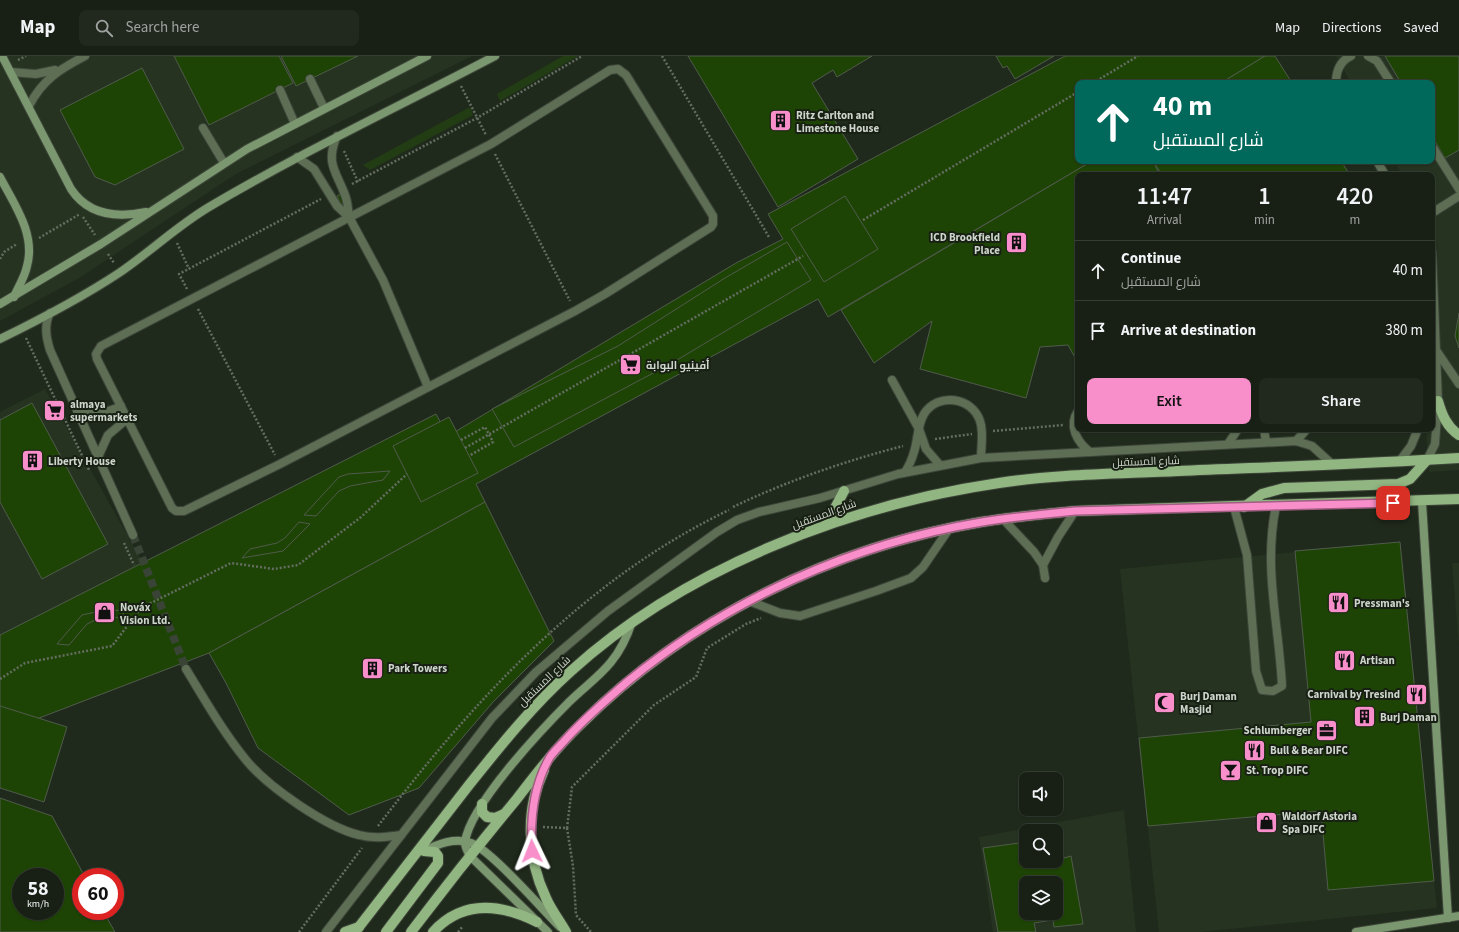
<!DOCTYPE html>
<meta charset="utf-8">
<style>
body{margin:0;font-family:"Source Sans 3",Cairo,sans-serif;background:#21281e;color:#f1f3f6;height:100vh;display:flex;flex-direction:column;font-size:15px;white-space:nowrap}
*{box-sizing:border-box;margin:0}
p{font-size:13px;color:#9fa3a0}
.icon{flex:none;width:22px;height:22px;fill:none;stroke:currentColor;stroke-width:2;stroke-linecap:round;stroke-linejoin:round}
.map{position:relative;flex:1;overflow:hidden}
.details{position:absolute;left:1075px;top:116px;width:360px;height:260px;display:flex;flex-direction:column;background:#182015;border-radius:8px;box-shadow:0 1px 3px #0004,0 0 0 1px #363e34}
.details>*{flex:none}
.hud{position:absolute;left:1075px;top:24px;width:360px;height:84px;border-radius:8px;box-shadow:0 1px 3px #0004,0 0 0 1px #363e34;background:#00695c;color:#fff;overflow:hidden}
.buttons{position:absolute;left:1019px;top:716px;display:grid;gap:8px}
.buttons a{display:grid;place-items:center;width:44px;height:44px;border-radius:8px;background:#182015;box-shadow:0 1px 3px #0004,0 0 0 1px #363e34;font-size:20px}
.speed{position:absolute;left:12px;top:812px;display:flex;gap:8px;font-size:20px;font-weight:700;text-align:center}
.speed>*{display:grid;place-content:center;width:52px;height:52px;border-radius:50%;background:#182015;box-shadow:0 1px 3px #0004,0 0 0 1px #363e34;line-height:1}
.speed small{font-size:10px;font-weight:400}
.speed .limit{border:6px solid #d22;background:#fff;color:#111}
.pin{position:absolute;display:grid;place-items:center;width:34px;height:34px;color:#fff;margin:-17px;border-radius:8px;box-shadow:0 2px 6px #0006}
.me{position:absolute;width:44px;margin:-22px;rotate:358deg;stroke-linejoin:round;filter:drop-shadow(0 0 3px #0008)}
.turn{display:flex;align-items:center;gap:14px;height:84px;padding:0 12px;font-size:18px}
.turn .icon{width:52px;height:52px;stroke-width:2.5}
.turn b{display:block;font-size:28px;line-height:34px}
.eta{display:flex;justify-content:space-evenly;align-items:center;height:68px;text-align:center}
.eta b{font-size:24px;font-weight:600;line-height:28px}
.cta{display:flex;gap:8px;margin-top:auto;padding:8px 12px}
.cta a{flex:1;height:46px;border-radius:8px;background:#f98fca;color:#111;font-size:16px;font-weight:600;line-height:46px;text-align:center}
.cta a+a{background:#21281e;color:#f1f3f6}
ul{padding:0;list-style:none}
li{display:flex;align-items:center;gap:12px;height:60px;padding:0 12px;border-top:1px solid #363e34}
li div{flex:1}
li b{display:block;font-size:15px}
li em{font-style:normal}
header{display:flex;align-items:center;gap:24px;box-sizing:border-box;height:56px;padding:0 20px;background:#182015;border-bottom:1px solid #363e34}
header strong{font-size:19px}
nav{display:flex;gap:22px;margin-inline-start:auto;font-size:14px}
.search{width:280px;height:36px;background:#21281e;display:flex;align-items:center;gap:10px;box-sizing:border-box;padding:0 14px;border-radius:8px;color:#9fa3a0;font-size:15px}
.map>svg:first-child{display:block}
.built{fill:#253320;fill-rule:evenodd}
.green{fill:#223d14}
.building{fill:#1e4405;stroke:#505b4c;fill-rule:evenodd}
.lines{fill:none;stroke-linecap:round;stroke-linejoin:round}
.street-tunnel{stroke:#3a4436;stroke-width:8;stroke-dasharray:8 4;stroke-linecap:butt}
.lane-casing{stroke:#3c4538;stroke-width:10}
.street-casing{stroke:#3c4538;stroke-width:10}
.secondary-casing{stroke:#3c4538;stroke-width:10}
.primary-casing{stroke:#3c4538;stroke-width:12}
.path{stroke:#646d61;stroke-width:2.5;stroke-dasharray:2 2;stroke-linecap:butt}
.lane{stroke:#5d6e55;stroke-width:8}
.street{stroke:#5d6e55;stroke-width:8}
.secondary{stroke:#7b976f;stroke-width:8}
.primary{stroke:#92b682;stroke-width:10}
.route-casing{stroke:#a25d83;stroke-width:10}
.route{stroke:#f98fca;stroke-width:7}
.labels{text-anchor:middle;stroke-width:4;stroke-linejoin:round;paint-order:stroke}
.poi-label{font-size:11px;font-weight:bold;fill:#ced5cc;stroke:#172013;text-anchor:start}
.street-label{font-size:11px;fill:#ced5cc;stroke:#172013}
</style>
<header>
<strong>Map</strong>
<div class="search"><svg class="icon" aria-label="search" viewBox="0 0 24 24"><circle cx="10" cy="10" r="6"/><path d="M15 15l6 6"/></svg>Search here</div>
<nav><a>Map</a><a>Directions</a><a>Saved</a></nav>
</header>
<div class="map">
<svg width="1459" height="876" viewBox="0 0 1459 876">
<rect width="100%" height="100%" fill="#202a1c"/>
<g class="built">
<path d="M0,0H472L236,118L79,222L0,265Z"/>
<path d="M1336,0H1459V414L1429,416L1426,373H1432V119H1402L1395,105H1432V27H1351Z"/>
<path d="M45,333L148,516L0,596V356Z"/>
<path d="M1400,486L1437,852L1200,876H1159L1120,513Z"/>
<path d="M1452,507H1459V589Z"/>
<path d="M1124,754L1136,876H993L979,781ZM1026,775H1056V805H1026ZM1026,827H1056V857H1026Z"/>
</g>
<g class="green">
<path d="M563,0H578L500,45L497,38Z"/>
<path d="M470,51L473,59L370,114L363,109Z"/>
</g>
<g class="building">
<path d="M174,0H279L293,27L209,69Z"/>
<path d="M281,0H358L296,30Z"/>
<path d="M688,0H872L837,21L833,14L812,27L858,103L778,151Z"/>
<path d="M996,0H1054L1015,23L1007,10L1003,12Z"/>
<path d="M1065,0H1265L1221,27H1078V105H1092L828,261L818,243L476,428L485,446L209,597L0,677V579L436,358L448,380L736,207L783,183L768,158Z"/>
<path d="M1265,0H1275L1292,27H1221Z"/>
<path d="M1385,0H1459V94L1445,102L1432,80V27H1401Z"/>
<path d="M142,12L184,93L115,129L95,121L60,54Z"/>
<path d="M1092,105H1153L1160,119H1078V307L1068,289L1040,291L1026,342L920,313L932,265L874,307L841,254Z"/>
<path d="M1153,105H1341L1350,119H1162Z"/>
<path d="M341,138L346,145L341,148L337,140Z"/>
<path d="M845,140L878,193L824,226L791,173Z"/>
<path d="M787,186L811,224L672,307L514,391L492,353L618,290L725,222Z"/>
<path d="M1459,257V292L1455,280Z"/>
<path d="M32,347L108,488L42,523L0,446V364Z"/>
<path d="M449,361L478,417L421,446L393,390Z"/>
<path d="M390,415L383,424L350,430L339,435L316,460L304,459L339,421L348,418Z"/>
<path d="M485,446L554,585L494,645L419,732L349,759L258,692L226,627L209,597Z"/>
<path d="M299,466L310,468L283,495L242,502L250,493L277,487L285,482Z"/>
<path d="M1400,486L1434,825L1328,834L1321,755L1148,770L1139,682L1311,666L1295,495Z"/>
<path d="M126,554L121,561L95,564L87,568L69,589L57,588L82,559L100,555Z"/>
<path d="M0,650L67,671L44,746L0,732Z"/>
<path d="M0,742L52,760L85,821H81V855H103L115,876H0ZM21,821H55V855H21Z"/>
<path d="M1060,781L1064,802L1071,800L1083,868L1054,871L1053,864L1034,867L1036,876H998L983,792L1026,786V805H1056V782ZM1026,827H1056V857H1026Z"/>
</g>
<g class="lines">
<path class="street-tunnel" d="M133,479L186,613"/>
<defs>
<g id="lane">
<path d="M1368,0L1377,5L1391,27"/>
<path d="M618,13L626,19L713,160V168L711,171L605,238L575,255L280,408L184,455H176L172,452L97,303L96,298L101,290L491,88L610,14Z"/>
<path d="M11,16L36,18L55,14"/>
<path d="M310,23L324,52"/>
<path d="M1336,27C1336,15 1340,5 1351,0"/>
<path d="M280,34L295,68"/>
<path d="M29,50C42,24 60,13 85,0"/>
<path d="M203,72L224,107"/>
<path d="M337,80C325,107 336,115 345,139C348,146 348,154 349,161"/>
<path d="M1432,90L1459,133"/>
<path d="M297,101L314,113L337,150L349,161L383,224L428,331"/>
<path d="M1377,105L1385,119"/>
<path d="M1432,157L1459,140"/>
<path d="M1436,294L1459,328"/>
<path d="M892,324L919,373L926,393L939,408"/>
<path d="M77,353C92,359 106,358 121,350"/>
<path d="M1078,355C1068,370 1077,386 1090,396"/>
<path d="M1264,373L1266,386"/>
<path d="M1296,385L1307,373"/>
<path d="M1228,388L1238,373"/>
<path d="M98,401L108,379L127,363"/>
<path d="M1427,404L1435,388L1438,345L1432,196"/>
<path d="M1399,406L1411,390L1418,373"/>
<path d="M905,416C909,410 912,403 914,396C918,384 917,370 924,358C938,336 972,341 980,365C984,376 981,390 981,402"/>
<path d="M1234,451L1247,499L1256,615L1262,634L1273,635L1282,630C1279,568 1263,512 1276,450"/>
<path d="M1003,463L1034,496L1043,509L1045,522"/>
<path d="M1043,509L1058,481L1075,455"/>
<path d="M749,545L780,557L800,560L876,535L911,522L923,511L949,473"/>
</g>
<g id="street">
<path d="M50,257C44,269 46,281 50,294L133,479"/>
<path d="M186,613C205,644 223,676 246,704C268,731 326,771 359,779C373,783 387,781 401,779"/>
<path d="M326,876L492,662L536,616L608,555L717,476L737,464L759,456L820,442L898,418L981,402L1296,385L1312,390L1333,409"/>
</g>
<g id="secondary">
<path d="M2,0L71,133C88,159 117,162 146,156"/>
<path d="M0,121C14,148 36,178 27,210C25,221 18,231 14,241"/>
<path d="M0,248L101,188L247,93L427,0"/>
<path d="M0,283C41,263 81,242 119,217C150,196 177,170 209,151C302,96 400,50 495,0"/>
<path d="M1422,446L1448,862"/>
<path d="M424,795C438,788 455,781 471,787C491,794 542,853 560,871"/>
<path d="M548,876L470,800C467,795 465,791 465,786C470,749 542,673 569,646C583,632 599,621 611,606C621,594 627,581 632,566"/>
<path d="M1356,876L1459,860"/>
</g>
<g id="primary">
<path d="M1438,345C1442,359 1447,371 1459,379"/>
<path d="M1244,451L1262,438L1284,432L1398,428L1410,423L1427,404"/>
<path d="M826,469L844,435"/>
<path d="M544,714C525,754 527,802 546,842C551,854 560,865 566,876"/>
<path d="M482,748V756L487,761L495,762L504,758"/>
<path d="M345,876L359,871"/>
<path d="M355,876C393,827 431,778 469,729C501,689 533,649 571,615C684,512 849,449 999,427C1058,418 1118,418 1178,415C1271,411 1365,408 1459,402"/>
<path d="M386,876L438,807V800L435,796L424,795"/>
<path d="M411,876C445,831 480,787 516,744C536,718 556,692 580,669C687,562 833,491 981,466C1012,461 1044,458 1075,455L1459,443"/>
<path d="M433,876C463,843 501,848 537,866"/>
</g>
</defs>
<use href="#lane" class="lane-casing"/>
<use href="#street" class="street-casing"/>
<use href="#secondary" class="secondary-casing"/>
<use href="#primary" class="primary-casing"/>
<g class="path">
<path d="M662,0L769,181"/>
<path d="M18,4L26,0"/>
<path d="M1093,27L1138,0"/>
<path d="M461,30L486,79"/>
<path d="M344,95L358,126"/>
<path d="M495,98L570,245"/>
<path d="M352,128L477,62L582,0"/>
<path d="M83,161L95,179"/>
<path d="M863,164L1078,36"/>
<path d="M39,182L80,158"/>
<path d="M177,187L189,213"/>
<path d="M108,198L114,207"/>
<path d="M0,203L4,196L17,188"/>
<path d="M187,233L179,218L321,143"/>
<path d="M198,253L275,399"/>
<path d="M26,282L89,414"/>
<path d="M993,375L1064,369"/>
<path d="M935,383L972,378"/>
<path d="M461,384L485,371L493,386L469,400"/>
<path d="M465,392L803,200"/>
<path d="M733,451C787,425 845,405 903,390"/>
<path d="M124,487L134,509"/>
<path d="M0,623L25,607L112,590L141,552L231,507L274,513L298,509L361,461L407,418"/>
<path d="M378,770C474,644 583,524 729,454"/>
<path d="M543,771L567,772L572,731L654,649L696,621L707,592L746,568L761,562"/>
<path d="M567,772L573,810L576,859L591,876"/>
<path d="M299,876L362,792"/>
<path d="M458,876L463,870"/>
</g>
<use href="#lane" class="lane"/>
<use href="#street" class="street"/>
<use href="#secondary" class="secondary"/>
<use href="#primary" class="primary"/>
</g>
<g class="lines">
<defs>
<path id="route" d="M532,795C530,763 533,730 550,701C554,695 561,689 566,683C585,662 606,644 627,626C727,544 854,487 982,466C1013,461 1044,458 1075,455L1393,447"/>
</defs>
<use href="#route" class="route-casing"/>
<use href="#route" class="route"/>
</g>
<defs>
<symbol id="building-square" viewBox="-11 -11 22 22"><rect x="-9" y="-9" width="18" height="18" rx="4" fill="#f98fca" stroke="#172013"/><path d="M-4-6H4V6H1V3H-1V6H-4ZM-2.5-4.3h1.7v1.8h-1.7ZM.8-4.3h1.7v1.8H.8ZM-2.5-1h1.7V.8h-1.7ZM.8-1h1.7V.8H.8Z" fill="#111"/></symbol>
<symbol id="supermarket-square" viewBox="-11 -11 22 22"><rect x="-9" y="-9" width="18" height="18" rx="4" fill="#f98fca" stroke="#172013"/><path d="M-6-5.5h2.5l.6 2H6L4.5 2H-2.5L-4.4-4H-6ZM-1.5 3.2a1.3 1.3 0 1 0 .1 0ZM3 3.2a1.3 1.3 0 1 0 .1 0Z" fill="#111"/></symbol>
<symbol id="restaurant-square" viewBox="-11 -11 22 22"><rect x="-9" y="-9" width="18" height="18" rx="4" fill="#f98fca" stroke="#172013"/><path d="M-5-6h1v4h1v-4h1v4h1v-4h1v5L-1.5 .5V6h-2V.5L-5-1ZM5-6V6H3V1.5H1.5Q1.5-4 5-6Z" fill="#111"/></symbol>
<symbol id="shop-square" viewBox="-11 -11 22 22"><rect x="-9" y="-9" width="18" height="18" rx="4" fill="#f98fca" stroke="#172013"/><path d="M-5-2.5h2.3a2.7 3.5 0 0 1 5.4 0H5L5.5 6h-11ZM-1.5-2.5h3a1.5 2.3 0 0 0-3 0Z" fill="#111"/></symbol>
<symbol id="mosque-square" viewBox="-11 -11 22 22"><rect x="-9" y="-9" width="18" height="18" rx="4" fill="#f98fca" stroke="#172013"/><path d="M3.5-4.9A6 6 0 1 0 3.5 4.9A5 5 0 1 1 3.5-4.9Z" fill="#111"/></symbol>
<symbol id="office-square" viewBox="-11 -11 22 22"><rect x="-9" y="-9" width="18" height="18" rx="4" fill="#f98fca" stroke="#172013"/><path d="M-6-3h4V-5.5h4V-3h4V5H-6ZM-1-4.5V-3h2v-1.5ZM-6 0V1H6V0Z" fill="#111"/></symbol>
<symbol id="bar-square" viewBox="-11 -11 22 22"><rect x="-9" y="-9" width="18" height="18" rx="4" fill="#f98fca" stroke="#172013"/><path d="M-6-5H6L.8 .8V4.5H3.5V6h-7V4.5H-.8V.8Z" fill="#111"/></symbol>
</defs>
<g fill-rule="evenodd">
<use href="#building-square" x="768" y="52" width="25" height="25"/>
<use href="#building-square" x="1004" y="174" width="25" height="25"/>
<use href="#supermarket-square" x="618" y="296" width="25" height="25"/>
<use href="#supermarket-square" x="42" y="342" width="25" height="25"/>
<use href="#building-square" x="20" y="392" width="25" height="25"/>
<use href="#restaurant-square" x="1326" y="534" width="25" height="25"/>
<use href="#shop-square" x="92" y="544" width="25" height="25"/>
<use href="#restaurant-square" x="1332" y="592" width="25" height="25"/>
<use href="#building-square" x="360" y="600" width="25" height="25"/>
<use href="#restaurant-square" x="1404" y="626" width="25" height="25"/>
<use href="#mosque-square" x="1152" y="634" width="25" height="25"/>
<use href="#building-square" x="1352" y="648" width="25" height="25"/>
<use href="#office-square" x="1314" y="662" width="25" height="25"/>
<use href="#restaurant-square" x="1242" y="682" width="25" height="25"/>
<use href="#bar-square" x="1218" y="702" width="25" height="25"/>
<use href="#shop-square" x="1254" y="754" width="25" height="25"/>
</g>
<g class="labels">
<g class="poi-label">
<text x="796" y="63">Ritz Carlton and<tspan x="796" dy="13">Limestone House</tspan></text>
<text x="1000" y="185" text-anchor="end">ICD Brookfield<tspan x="1000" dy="13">Place</tspan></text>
<text x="646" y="313">أفينيو البوابة</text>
<text x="70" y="352">almaya<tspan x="70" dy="13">supermarkets</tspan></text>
<text x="48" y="409">Liberty House</text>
<text x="1354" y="551">Pressman's</text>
<text x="120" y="555">Nováx<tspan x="120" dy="13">Vision Ltd.</tspan></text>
<text x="1360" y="608">Artisan</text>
<text x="388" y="616">Park Towers</text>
<text x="1400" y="642" text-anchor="end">Carnival by Tresind</text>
<text x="1180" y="644">Burj Daman<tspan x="1180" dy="13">Masjid</tspan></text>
<text x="1380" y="665">Burj Daman</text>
<text x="1312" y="678" text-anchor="end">Schlumberger</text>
<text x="1270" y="698">Bull &amp; Bear DIFC</text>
<text x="1246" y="718">St. Trop DIFC</text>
<text x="1282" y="764">Waldorf Astoria<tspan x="1282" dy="13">Spa DIFC</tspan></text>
</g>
<g class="street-label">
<text transform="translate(1146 405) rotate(-2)" y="4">شارع المستقبل</text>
<text transform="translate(824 458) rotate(-20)" y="4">شارع المستقبل</text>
<text transform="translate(544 625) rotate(-44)" y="4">شارع المستقبل</text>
</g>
</g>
</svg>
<div class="buttons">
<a><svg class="icon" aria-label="sound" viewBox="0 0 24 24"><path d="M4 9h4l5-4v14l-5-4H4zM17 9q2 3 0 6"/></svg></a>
<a><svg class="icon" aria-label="search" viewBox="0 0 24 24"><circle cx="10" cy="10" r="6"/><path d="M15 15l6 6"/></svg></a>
<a><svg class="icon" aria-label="layers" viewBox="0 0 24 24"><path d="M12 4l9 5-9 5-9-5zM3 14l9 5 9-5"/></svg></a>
</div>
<div class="speed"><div>58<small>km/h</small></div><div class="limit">60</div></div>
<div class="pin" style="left:1393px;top:447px;background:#d93025"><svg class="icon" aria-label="arrive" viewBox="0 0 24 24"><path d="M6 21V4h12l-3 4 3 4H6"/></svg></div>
<svg class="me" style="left:532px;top:795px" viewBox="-20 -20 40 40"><path d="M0-17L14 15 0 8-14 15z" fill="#f98fca" stroke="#fff" stroke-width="4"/></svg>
<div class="hud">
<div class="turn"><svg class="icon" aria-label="ahead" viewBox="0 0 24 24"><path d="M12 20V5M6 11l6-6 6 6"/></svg><div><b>40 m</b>شارع المستقبل</div></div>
</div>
<section class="details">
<div class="eta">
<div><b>11:47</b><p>Arrival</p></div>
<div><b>1</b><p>min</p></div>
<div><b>420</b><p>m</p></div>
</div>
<ul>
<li><svg class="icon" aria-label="ahead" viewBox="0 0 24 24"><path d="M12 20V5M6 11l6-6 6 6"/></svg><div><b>Continue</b><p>شارع المستقبل</p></div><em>40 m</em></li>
<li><svg class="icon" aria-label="arrive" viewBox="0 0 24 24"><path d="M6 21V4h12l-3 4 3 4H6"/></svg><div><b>Arrive at destination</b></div><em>380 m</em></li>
</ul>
<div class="cta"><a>Exit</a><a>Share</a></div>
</section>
</div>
